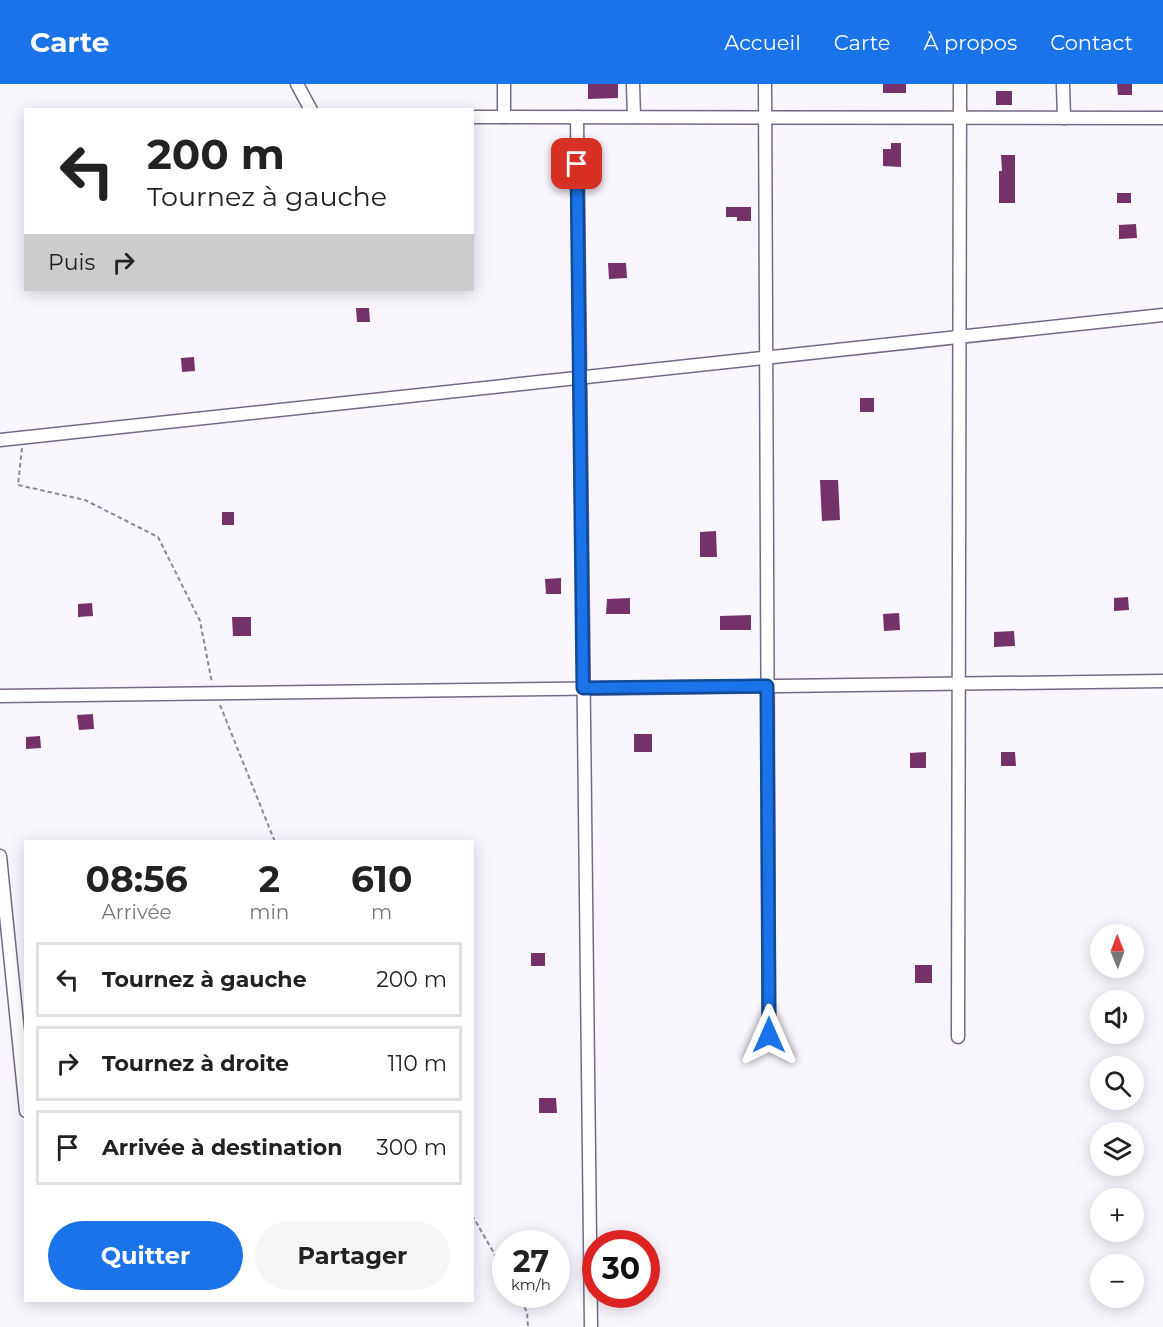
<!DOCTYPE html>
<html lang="fr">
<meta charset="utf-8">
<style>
body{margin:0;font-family:Montserrat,sans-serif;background:#f6f6f6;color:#222;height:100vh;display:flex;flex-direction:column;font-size:22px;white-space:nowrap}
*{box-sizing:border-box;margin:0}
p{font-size:20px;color:#767676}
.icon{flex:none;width:33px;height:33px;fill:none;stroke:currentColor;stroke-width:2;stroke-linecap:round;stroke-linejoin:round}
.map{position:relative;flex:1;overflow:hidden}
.drawer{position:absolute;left:24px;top:756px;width:450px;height:462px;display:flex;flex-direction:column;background:#fff;border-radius:0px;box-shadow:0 3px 15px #0003}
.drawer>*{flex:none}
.banner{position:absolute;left:24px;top:24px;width:450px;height:183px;border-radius:0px;box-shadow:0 3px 15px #0003;background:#fff;color:#222;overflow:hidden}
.needle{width:39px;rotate:359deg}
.tools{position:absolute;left:1090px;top:840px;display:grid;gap:12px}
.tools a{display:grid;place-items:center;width:54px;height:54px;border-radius:50%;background:#fff;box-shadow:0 3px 15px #0003;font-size:30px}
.speed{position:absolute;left:492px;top:1146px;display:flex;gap:12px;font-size:30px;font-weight:700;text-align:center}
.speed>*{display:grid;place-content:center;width:78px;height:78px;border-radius:50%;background:#fff;box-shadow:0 3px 15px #0003;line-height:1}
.speed small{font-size:15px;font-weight:400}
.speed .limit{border:9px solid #d22;background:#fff;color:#111}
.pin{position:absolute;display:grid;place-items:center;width:51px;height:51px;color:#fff;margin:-26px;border-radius:12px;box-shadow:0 3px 9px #0006}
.me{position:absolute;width:66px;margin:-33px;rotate:0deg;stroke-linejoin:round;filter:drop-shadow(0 0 4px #0008)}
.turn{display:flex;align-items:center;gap:21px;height:126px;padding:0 24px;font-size:27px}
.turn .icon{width:78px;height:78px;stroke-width:2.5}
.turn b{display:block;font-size:42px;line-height:51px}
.then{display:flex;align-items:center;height:57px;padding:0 24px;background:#0003;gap:12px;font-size:22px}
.eta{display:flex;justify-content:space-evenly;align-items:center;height:102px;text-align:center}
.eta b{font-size:36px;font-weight:700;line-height:42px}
.primary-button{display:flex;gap:12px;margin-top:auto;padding:12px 24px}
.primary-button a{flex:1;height:69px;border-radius:36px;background:#1a73e8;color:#fff;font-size:24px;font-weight:700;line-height:69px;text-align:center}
.primary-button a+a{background:#f6f6f6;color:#222}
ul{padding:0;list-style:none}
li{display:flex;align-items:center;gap:18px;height:75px;margin:0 12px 9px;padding:0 12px;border:3px solid #e0e0e0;border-radius:0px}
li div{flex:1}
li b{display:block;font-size:22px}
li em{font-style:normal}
header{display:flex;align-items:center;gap:36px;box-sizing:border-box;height:84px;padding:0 30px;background:#1a73e8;color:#fff}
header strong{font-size:28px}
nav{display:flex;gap:33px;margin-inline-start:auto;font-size:21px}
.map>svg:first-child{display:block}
.building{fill:#75316a}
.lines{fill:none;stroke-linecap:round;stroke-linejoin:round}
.street-casing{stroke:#766987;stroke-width:15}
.path{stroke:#8d8993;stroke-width:2;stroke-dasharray:4.5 3;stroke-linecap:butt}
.street{stroke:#fff;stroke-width:12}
.route-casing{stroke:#114b97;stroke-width:15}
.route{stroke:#1a73e8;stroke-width:10}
</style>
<header>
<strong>Carte</strong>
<nav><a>Accueil</a><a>Carte</a><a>À propos</a><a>Contact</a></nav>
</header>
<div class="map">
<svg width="1163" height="1243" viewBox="0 0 1163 1243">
<rect width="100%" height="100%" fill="#f9f6fd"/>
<g class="building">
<path d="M588,0H618V14L588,15Z"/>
<rect x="883" y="0" width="23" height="9"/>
<path d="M1117,0H1132V11H1118Z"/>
<rect x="996" y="7" width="16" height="14"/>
<path d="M891,59H901V83L883,82V65H891Z"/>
<path d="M565,68L566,88L551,89V69Z"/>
<path d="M1001,71H1015V119H999V87H1002Z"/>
<rect x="1117" y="109" width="14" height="10"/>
<path d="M726,123H751V137H737V133H726Z"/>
<path d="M1136,140L1137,154L1119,155V141Z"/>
<path d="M608,179H626L627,194L609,195Z"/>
<path d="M356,224H369L370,238H357Z"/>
<path d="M194,273L195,287L182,288L181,274Z"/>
<rect x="860" y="314" width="14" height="14"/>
<path d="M820,396H838L840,436L822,437Z"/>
<rect x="222" y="428" width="12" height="13"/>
<path d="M716,447L717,473H700V448Z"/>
<path d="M561,494V510H546L545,495Z"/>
<path d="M1128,513L1129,526L1114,527V514Z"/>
<path d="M630,514V530H606L607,515Z"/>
<path d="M92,519L93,532L78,533V520Z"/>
<path d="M899,529L900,546L884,547L883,530Z"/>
<path d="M751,531V546H720V532Z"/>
<path d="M232,533H251V552H233Z"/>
<path d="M1014,547L1015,562L994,563V548Z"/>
<path d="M93,630L94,645L79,646L77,631Z"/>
<rect x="634" y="650" width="18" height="18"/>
<path d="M40,652L41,664L26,665V653Z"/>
<path d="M926,668V684H910V669Z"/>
<path d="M1001,668H1015L1016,682H1001Z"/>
<rect x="531" y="869" width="14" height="13"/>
<rect x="915" y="881" width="17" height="18"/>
<path d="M539,1014H556L557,1029H539Z"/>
</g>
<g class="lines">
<defs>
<g id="street">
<path d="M297,0L311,26"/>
<path d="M504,0V33"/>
<path d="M633,0L634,33"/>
<path d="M765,0L769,951"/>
<path d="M1063,0L1064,34"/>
<path d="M472,33L1163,34"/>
<path d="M577,33L591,1243"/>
<path d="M0,356L1163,231"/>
<path d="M0,612L1163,597"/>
<path d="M0,772L26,1027"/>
<path d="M958,953L960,0"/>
</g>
</defs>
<use href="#street" class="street-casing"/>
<g class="path">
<path d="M22,364L18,401L85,416L158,453L200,537L212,599"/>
<path d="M220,621L275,758"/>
<path d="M472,1131L506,1190"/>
<path d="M517,1210L527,1228L528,1243"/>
</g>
<use href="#street" class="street"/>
</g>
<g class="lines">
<defs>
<path id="route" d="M577,80L583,604L767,602L769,951"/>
</defs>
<use href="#route" class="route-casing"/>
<use href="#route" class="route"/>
</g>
</svg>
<div class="tools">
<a><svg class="needle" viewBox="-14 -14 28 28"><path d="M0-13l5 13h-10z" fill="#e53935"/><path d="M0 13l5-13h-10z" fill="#767676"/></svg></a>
<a><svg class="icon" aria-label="sound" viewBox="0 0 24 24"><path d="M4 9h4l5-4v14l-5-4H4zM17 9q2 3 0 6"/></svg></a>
<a><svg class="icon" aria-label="search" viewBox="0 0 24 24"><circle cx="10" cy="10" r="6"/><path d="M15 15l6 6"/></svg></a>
<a><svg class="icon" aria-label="layers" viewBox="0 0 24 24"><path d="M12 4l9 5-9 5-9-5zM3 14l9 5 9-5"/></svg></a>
<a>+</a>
<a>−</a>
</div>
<div class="speed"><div>27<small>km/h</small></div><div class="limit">30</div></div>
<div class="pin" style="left:577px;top:80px;background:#d93025"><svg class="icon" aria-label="arrive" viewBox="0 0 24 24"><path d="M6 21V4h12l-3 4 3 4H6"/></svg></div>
<svg class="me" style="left:769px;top:951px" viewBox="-20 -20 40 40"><path d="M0-17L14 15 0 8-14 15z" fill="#1a73e8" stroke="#fff" stroke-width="4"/></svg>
<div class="banner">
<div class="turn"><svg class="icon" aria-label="left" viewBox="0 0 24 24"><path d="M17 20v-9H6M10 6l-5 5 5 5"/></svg><div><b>200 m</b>Tournez à gauche</div></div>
<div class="then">Puis<svg class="icon" aria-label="right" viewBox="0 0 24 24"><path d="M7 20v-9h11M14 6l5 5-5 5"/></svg></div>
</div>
<section class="drawer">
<div class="eta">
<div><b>08:56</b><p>Arrivée</p></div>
<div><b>2</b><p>min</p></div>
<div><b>610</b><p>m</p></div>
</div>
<ul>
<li><svg class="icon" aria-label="left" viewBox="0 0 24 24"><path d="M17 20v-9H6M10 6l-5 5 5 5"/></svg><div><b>Tournez à gauche</b></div><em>200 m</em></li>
<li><svg class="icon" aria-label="right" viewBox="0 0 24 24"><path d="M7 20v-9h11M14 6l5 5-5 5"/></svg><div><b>Tournez à droite</b></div><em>110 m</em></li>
<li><svg class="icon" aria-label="arrive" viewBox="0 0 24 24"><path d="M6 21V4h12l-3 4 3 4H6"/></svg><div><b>Arrivée à destination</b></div><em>300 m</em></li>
</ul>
<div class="primary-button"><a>Quitter</a><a>Partager</a></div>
</section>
</div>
